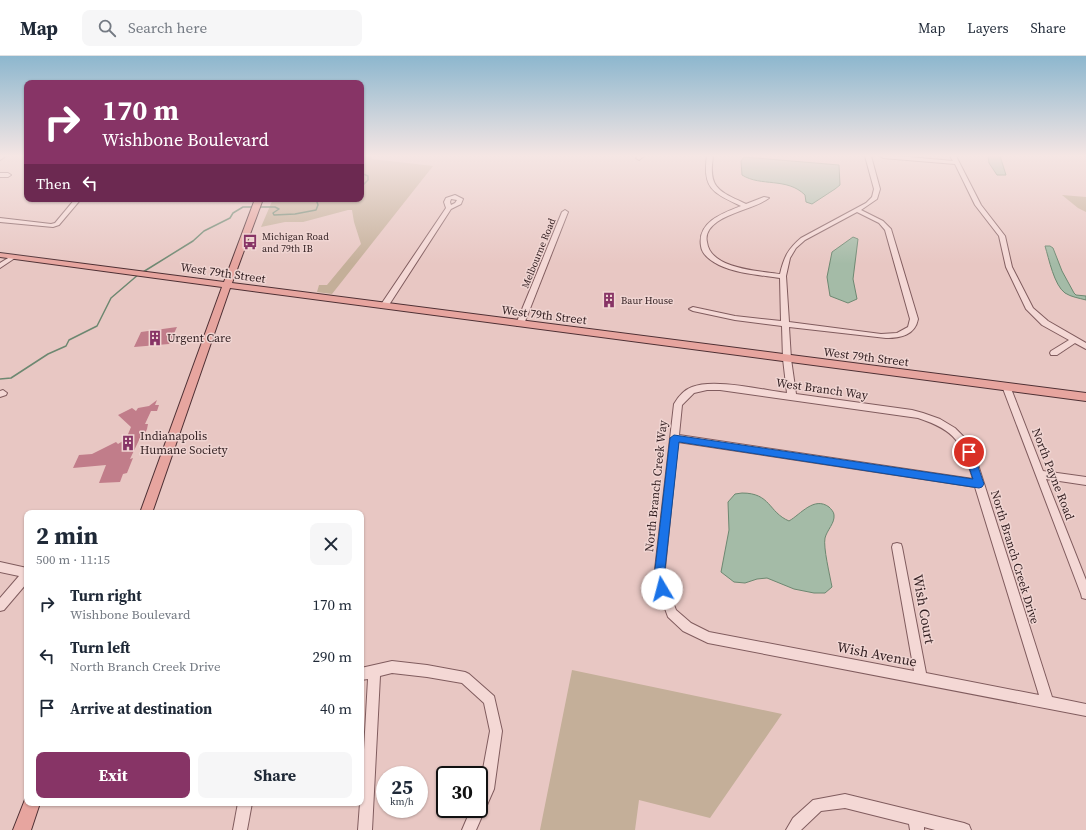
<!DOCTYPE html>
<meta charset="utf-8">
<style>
body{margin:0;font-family:"Source Serif 4",serif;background:#f6f6f7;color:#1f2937;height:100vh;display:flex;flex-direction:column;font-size:15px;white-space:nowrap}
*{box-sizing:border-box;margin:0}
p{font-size:13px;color:#747a83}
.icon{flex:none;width:22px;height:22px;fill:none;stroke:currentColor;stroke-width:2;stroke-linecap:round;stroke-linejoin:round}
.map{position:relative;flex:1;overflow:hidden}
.details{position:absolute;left:24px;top:454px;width:340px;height:296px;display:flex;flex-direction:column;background:#fff;border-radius:8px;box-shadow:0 1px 3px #0004}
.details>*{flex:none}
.top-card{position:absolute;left:24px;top:24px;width:340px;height:122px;border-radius:8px;box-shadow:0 1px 3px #0004;background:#873466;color:#fff;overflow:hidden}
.speed{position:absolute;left:376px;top:710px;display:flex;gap:8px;font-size:20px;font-weight:700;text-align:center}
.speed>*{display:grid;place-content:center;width:52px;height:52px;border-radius:50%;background:#fff;box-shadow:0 1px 3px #0004;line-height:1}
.speed small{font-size:10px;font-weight:400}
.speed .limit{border:2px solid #111;border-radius:6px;background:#fff;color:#111}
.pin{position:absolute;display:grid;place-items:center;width:34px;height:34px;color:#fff;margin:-17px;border:2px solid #fff;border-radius:50%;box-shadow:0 1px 4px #0007}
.me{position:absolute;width:44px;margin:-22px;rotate:352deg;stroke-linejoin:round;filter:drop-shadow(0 0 3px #0008)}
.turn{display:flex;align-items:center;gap:14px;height:84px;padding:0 12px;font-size:18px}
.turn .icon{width:52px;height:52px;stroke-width:2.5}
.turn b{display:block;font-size:28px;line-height:34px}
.then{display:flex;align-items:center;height:38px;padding:0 12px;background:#0003;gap:8px;font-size:15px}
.round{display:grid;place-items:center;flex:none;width:42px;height:42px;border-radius:8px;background:#f6f6f7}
.headline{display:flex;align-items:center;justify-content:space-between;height:68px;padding:0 12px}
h1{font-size:24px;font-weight:700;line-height:30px}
.cta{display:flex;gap:8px;margin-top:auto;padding:8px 12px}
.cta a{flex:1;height:46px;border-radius:8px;background:#873466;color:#fff;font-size:16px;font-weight:700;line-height:46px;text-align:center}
.cta a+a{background:#f6f6f7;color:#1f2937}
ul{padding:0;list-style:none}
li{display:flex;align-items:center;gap:12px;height:52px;padding:0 12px}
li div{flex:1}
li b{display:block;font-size:15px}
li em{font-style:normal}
header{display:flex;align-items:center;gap:24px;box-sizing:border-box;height:56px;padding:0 20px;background:#fff;border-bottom:1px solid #e0e1e3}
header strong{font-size:19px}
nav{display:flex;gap:22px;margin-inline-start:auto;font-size:14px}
.search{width:280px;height:36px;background:#f6f6f7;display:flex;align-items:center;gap:10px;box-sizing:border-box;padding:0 14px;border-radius:8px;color:#747a83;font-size:15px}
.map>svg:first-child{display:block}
.green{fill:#c4af99}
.water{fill:#a4bba7;stroke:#6d8871}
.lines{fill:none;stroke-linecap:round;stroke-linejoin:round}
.stream{stroke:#6d8871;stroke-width:1.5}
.building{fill:#c17d8a}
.minor-casing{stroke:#805c5e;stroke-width:2}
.major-casing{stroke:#4e3034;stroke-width:2}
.minor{fill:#f4d8d5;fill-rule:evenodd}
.major{fill:#e7a59f;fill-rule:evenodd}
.route{fill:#1a73e8;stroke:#114b97}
.labels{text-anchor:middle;stroke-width:3;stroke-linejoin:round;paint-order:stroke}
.far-poi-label{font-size:10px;fill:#311e20;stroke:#f0d5d2;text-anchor:start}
.far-street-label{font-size:10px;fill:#311e20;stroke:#f0d5d2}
.street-label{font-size:12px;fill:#311e20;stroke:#f0d5d2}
.poi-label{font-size:12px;fill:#311e20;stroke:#f0d5d2;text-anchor:start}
.near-street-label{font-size:14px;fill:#311e20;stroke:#f0d5d2}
</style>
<header>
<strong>Map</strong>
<div class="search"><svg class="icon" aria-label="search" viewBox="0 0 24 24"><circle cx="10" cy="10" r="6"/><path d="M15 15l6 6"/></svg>Search here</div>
<nav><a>Map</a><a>Layers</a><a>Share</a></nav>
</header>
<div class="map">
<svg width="1086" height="774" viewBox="0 0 1086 774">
<rect width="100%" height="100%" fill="#e8c7c3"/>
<g class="green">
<path d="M361,100H372V103L433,110L332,238L317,236L319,229H327L361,188L354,166L352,154H348L303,166H285L261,171L273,143H361Z"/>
<path d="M1062,139L1086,141V156L1078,152Z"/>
<path d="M572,614L782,658L710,762L639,744L635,774H540Z"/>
</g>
<g class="water">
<path d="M988,100H1000L1006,119H997L989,107Z"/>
<path d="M744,101L839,109L840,129L835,133L812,148L806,146L805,139C787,121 761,131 742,119L741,105Z"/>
<path d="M853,181L858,183L853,223L857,243L848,247L830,240L827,221L832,196Z"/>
<path d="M1045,190H1050L1053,192L1062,215L1074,237L1076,239L1086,240V244C1079,242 1071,241 1065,237C1054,229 1049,203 1045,190Z"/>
<path d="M742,437C771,437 768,456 789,465C801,458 814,440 829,451C831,453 834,456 834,459C835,467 827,474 825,482C823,491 830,520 832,531L825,537H814L794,533L767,522L757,523L745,527L734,526L721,516L729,474L728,446L735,438Z"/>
</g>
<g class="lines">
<g class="stream">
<path d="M361,117L368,120V124L361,131"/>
<path d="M258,151H275L279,153L273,157L274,159L295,158L316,154L318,149L316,143"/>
<path d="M143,216L193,185L204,175L230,162L233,157L243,151H254"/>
<path d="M0,323L11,322L48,298L66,290L69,284L97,270L111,242L139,218"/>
</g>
</g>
<g class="building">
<path d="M177,271L169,288L134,291L141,276Z"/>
<path d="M157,344L155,349H159L157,355H151L145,368H148L147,373L142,384H139L130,403L133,402L127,417L123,418L120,426L99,427L106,409L73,412L79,399L92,398L116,386L118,388L126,383L131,371L118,359L132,352L136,355L138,352L149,350Z"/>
</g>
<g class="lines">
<defs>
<g id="minor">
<path d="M0,100H6L0,104Z"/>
<path d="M638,100H644L639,104L636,102Z"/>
<path d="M707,100H713C708,133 719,135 746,148L764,141L769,142C756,152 733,155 717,166C710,171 705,178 707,186C710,213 759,215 780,218C784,201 788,193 801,182L866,147L872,141L874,133L865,100H871L880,133L877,143L861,154L883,165L891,173L918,263C915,279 901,282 886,282L789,271L791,303L796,338L912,354L923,357L940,363L955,372L968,385L974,396L1052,641L1086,648V660L708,587L683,575L668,561L654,522L674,348C678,341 684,334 692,331C714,322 762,334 787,337L783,303L782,270L735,264L693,255L689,253L693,251L735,260L781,265L780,222C760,219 738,218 719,209C711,205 702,199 701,190C697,166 723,157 741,150C714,137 702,133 707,100ZM857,156L879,167L885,174L910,263L908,271L897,277L881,278L789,266L786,220L790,202L796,192L805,184ZM707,334H720L918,362C957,375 961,386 973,423L679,379L682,349L694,337ZM678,386L975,431L1039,639L926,617L902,491L901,488L897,487L893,488L892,491L914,615L709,576L691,567L676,554L664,522Z"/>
<path d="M880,100H898L953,105L950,100H956L981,149L1005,180L1012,211L1033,252L1048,265L1086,287V293L1075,287L1057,299H1051L1050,297L1051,295L1069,284L1042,269L1026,253L1006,211L999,180L975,149L955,108L883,102Z"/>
<path d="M0,117H8L11,119L8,121H0Z"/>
<path d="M455,139L463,143L461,148L451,153L387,252H381L380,250L446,152L444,146L446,142ZM451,143L457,144L455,147L451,149L450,146Z"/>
<path d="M75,143H81L59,169L53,171L0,166V162L51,168L55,167Z"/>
<path d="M565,154L568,156L524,268L520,270H517L516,268L562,156Z"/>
<path d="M13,199L16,201L15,202L0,212V207Z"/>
<path d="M1006,327L1010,330L1043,415L1086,421V429L1046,423L1086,524V543L1082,542L1081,538L1002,330Z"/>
<path d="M3,334L7,337L6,339L0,341V335Z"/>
<path d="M0,506L27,512V527L4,554L0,555V542L19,520L0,516Z"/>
<path d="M392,605L427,609L465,616L469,618L494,640L502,675L494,733L476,774H462L471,753H479V735L490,675L484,647L462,627L427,621L392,617L380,620L372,774H358L360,747H361L368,623L361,624V612Z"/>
<path d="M845,738L964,767L969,769L971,774H935L924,771V774H910L909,768L845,752L821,755L801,774H786L793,762L813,744Z"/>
<path d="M238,747H252L247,774H233Z"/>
</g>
<g id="major">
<path d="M255,143H263L232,227L1086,337V345L230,232L152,457H140L222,231L0,201V197L224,226Z"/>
<path d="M26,741L27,747H40L31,774H13Z"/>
</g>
</defs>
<use href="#minor" class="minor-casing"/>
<use href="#major" class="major-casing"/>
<use href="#minor" class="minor"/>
<use href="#major" class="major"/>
</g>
<linearGradient id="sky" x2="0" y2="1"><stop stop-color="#8db7ce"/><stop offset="0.48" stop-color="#f5e6e4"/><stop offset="1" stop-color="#f5e6e4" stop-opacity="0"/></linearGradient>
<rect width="1086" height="208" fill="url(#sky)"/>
<path class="route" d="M674,379L973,423L964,396L969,392L973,396L984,428L982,431L979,432L679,386L664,522L668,533L666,536L662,538L659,536L654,522L670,382Z"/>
<defs>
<symbol id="bus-bare" viewBox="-9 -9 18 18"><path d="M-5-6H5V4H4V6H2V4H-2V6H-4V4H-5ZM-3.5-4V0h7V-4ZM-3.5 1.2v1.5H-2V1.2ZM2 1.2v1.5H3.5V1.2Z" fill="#873466" stroke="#f0d5d2" stroke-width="2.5" paint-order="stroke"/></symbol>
<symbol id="building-bare" viewBox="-9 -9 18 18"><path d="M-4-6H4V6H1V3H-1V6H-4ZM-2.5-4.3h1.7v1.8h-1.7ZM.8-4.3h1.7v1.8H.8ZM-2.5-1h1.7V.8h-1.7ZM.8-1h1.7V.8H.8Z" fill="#873466" stroke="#f0d5d2" stroke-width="2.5" paint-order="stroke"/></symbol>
</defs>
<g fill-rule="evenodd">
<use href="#bus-bare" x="239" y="175" width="22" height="22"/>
<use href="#building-bare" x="598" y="233" width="22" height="22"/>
<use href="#building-bare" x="144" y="271" width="22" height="22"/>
<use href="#building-bare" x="117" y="376" width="22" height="22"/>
</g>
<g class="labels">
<g class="far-poi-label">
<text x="262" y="184">Michigan Road<tspan x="262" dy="12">and 79th IB</tspan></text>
<text x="621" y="248">Baur House</text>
</g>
<g class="far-street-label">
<text transform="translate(538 197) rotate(-68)" y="4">Melbourne Road</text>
</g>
<g class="street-label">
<text transform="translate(223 217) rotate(8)" y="4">West 79th Street</text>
<text transform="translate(544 259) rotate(7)" y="4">West 79th Street</text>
<text transform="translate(866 301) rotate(7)" y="4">West 79th Street</text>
<text transform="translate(822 333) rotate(8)" y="4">West Branch Way</text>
<text transform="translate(1053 418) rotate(69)" y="4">North Payne Road</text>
<text transform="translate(656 430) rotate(-84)" y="4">North Branch Creek Way</text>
<text transform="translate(1015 501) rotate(73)" y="4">North Branch Creek Drive</text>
</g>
<g class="poi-label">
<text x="167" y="286">Urgent Care</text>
<text x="140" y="384">Indianapolis<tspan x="140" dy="14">Humane Society</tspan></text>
</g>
<g class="near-street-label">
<text transform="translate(924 553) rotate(80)" y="5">Wish Court</text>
<text transform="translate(877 598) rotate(11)" y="5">Wish Avenue</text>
</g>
</g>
</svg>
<div class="speed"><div>25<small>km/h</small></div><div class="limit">30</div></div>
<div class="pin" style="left:969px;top:396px;background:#d93025"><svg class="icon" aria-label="arrive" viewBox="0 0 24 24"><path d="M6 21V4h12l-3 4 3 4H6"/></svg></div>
<svg class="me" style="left:662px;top:533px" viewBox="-20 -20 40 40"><circle r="19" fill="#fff"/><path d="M0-13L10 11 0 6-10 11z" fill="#1a73e8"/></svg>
<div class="top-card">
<div class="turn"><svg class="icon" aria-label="right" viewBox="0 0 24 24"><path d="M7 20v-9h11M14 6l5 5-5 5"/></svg><div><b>170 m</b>Wishbone Boulevard</div></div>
<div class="then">Then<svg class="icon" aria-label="left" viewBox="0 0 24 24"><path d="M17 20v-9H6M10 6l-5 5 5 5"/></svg></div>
</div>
<section class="details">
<div class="headline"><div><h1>2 min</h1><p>500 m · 11:15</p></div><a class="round"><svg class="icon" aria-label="close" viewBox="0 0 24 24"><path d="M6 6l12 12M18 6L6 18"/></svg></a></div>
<ul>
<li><svg class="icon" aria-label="right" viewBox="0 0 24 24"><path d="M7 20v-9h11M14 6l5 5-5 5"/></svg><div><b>Turn right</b><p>Wishbone Boulevard</p></div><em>170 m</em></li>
<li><svg class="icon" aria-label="left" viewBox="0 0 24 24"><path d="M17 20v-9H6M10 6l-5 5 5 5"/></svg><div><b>Turn left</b><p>North Branch Creek Drive</p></div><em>290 m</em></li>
<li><svg class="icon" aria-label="arrive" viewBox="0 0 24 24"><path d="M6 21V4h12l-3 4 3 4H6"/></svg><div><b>Arrive at destination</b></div><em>40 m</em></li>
</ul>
<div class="cta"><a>Exit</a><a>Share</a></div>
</section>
</div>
